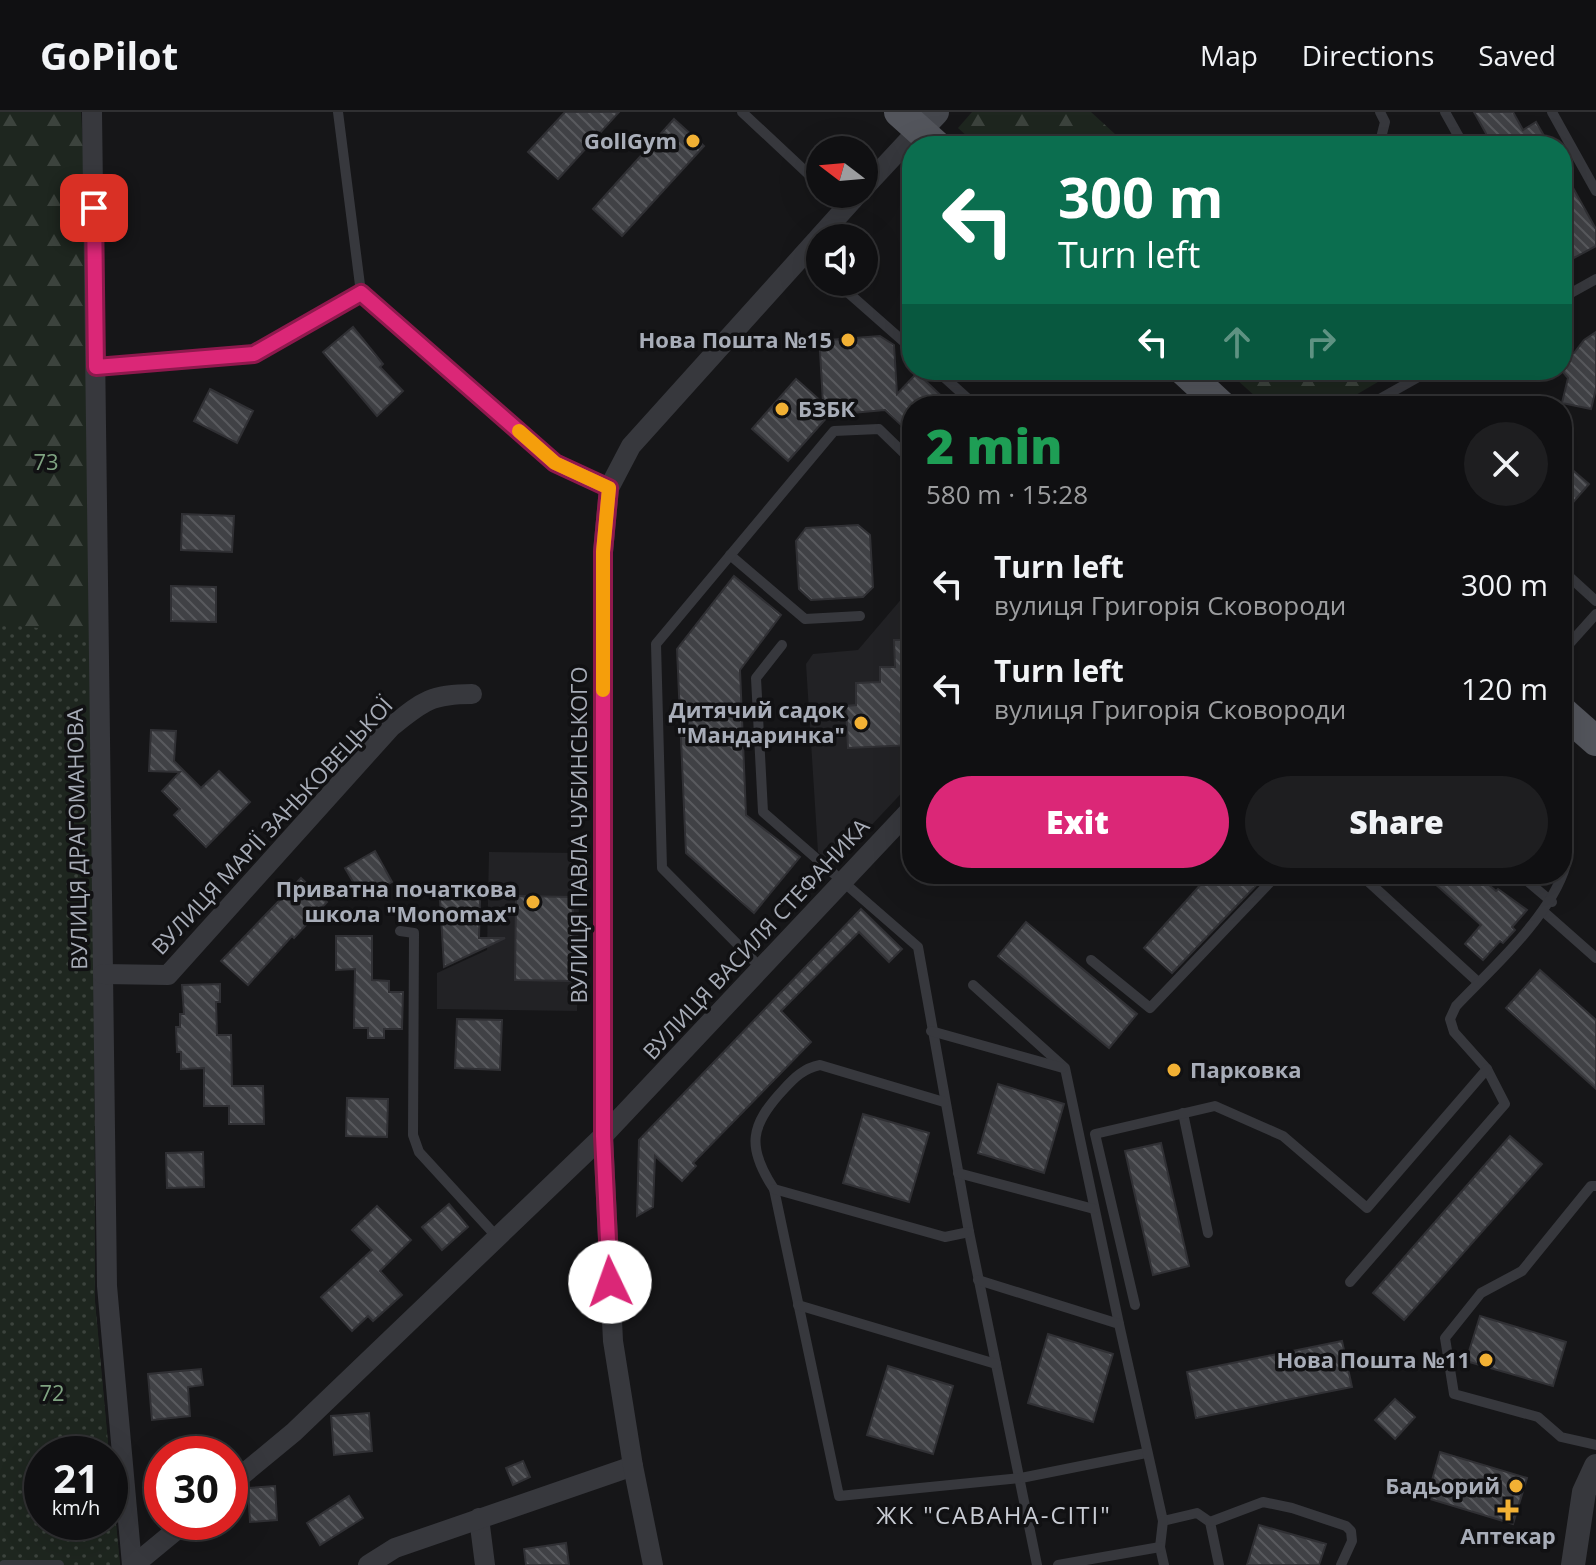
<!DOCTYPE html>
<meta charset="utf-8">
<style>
body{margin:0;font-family:"Open Sans",sans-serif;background:#1e1e20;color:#f1f3f6;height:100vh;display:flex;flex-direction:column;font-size:30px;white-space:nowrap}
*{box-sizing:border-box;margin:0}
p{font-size:26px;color:#9c9d9f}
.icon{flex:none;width:44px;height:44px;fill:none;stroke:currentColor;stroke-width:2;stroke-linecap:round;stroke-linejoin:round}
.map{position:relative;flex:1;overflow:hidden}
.details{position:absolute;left:902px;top:284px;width:670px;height:488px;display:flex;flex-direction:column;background:#101012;border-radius:32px;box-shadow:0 8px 32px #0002,0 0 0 2px #303032}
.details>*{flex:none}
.hud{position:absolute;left:902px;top:24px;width:670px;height:244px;border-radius:32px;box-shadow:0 8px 32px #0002,0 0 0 2px #303032;background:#0b6e4f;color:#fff;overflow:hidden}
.needle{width:52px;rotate:286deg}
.controls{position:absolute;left:806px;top:24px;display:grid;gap:16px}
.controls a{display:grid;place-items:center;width:72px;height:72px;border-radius:50%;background:#101012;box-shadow:0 8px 32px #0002,0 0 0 2px #303032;font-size:40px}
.speed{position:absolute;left:24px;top:1324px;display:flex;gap:16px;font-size:40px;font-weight:700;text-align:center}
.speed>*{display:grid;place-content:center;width:104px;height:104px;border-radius:50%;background:#101012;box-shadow:0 8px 32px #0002,0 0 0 2px #303032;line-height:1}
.speed small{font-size:20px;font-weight:400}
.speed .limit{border:12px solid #d22;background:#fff;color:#111}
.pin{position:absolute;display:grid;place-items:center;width:68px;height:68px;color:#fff;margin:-34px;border-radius:16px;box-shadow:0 4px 12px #0006}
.me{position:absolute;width:88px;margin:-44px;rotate:357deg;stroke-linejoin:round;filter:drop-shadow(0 0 6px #0008)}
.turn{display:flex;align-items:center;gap:28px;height:168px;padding:0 24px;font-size:36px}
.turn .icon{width:104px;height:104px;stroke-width:2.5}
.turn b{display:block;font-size:56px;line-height:68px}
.lanes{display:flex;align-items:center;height:76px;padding:0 24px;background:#0003;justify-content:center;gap:40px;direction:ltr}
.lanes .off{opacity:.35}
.round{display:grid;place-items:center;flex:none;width:84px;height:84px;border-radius:42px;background:#1e1e20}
.head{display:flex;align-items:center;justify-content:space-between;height:136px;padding:0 24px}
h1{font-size:48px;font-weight:800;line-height:60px;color:#1e9e55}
.cta{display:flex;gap:16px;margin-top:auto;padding:16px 24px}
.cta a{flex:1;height:92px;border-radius:48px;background:#db2777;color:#fff;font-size:32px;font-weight:800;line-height:92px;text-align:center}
.cta a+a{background:#1e1e20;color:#f1f3f6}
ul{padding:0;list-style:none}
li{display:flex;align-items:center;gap:24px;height:104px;padding:0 24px}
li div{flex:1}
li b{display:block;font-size:30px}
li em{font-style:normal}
header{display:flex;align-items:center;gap:48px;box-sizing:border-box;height:112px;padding:0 40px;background:#101012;border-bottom:2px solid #303032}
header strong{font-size:38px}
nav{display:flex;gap:44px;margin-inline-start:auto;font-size:28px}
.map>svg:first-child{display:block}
.built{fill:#222225}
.forest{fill:url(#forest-firs)}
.park{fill:url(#park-dots)}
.building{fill:url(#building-back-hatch);stroke:#303034;stroke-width:2}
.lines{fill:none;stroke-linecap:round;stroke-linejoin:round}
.service{stroke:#37383d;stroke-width:10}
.minor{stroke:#37383d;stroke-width:20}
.tertiary{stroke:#37383d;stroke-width:24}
.secondary{stroke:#45474d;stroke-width:28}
.primary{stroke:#53555c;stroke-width:30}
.route-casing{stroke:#8e194d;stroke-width:20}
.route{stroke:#db2777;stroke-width:14}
.slow{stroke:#f59e0b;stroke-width:14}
.poi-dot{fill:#f2b134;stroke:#111113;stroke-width:3}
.labels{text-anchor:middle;stroke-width:7;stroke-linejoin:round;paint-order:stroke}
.poi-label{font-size:22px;font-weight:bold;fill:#a8adb8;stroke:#111113;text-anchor:end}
.park-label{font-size:22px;fill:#7fa381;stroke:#111113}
.street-label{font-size:22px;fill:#a8adb8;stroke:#111113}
.neighbourhood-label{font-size:24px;letter-spacing:2px;fill:#c9ccd4;stroke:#111113}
</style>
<header>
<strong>GoPilot</strong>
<nav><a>Map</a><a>Directions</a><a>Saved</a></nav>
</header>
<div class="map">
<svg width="1596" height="1453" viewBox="0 0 1596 1453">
<defs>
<pattern id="forest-firs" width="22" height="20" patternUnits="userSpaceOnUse" patternTransform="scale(2)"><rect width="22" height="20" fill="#1e261f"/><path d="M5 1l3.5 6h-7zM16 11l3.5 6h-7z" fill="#3c433d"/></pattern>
<pattern id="park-dots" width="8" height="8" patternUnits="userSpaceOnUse" patternTransform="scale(2)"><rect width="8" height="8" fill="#1e261f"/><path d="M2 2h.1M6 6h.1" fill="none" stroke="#3c433d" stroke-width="1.8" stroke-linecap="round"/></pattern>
<pattern id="building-back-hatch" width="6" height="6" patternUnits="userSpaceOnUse" patternTransform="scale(2)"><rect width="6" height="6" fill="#404145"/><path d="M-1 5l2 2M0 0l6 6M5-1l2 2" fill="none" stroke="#595a5e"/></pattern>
</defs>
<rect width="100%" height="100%" fill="#161618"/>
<g class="built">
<path d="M912,398V670L834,753L818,740L806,552L813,542L858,538L904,484L901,408Z"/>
<path d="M489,740L580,741L577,899L437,897V861L487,838Z"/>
</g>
<g class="forest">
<path d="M0,0H81L92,189L95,1190L109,1342H42V1410H110V1351L120,1453H0Z"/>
<path d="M972,0H1091L1128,34H978L958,16Z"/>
<path d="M1226,258H1373L1383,267L1337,294H1266Z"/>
</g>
<path class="park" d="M0,510L93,525L95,1190L109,1342H42V1410H110V1351L120,1453H0Z"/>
<g class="building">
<path d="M565,0H619L558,67L528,40Z"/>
<path d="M1474,0H1513L1523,18L1536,10L1550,34H1511L1507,27L1493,34Z"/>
<path d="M674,7L704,34L622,124L593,97Z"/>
<path d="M1562,56L1596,117V134L1574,146L1562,124Z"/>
<path d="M353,215L383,252L380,255L403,279L377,304L323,240Z"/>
<path d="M1596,220V277L1591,297L1562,291L1568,266L1562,259V246L1574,241L1584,228Z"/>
<path d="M880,224L894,233L897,282L917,261L952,294H912V323L885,298L829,303L788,349L752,317L796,267L823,291L820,239L829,228Z"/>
<path d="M210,277L253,299L237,331L194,309Z"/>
<path d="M1562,349L1589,372L1562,403Z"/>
<path d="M182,402L234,404L232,440L181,438Z"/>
<path d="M858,413L870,423L873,475L863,485L811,488L799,477L796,429L806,416Z"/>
<path d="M734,464L781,503L740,558L746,703L800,745L754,801L686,741L677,537Z"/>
<path d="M171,474L216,475V510L171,509Z"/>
<path d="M894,528H912V633L848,636L846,594L856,593V571L880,570V555H895Z"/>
<path d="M151,618L176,619L174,649L201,676L219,659L250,690L206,735L174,703L180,697L162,679L180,660L149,659Z"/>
<path d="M375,739L392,770L363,787L345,756Z"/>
<path d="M1210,762H1267L1172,861L1144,836Z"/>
<path d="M1424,762H1476L1496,779L1498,777L1527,798L1512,815L1515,818L1503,831L1500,829L1483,848L1465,832L1481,813Z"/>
<path d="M301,766L327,790L294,826L292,824L248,873L221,849Z"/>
<path d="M516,784L573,785L572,869L515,868Z"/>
<path d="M440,787H480L479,826H505L444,855Z"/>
<path d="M861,797L902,837L889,850L859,820L781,899L811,930L693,1051L696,1054L682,1069L655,1044L653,1095L637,1104L639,1028Z"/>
<path d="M1026,810L1137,902L1109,936L998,844Z"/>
<path d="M336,824H372V868L389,869V880H403L402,917H384V926H368V916H354L355,857L336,858Z"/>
<path d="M1540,858L1596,908V977L1506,896Z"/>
<path d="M220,872V890H216L217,923H231L232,974H263L264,1012H229V994H204V956L181,957V940H177L176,915H180V902H184L182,873Z"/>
<path d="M457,907L502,908L500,958L455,956Z"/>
<path d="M998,972L1064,992L1044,1061L978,1041Z"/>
<path d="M347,986L388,987L387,1025L346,1024Z"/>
<path d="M863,1002L929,1021L909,1090L843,1071Z"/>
<path d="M1510,1024L1542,1052L1404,1208L1373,1181Z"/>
<path d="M1161,1031L1189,1154L1153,1163L1125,1039Z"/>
<path d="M203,1040L204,1075L167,1076L166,1041Z"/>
<path d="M449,1092L468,1115L442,1138L422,1115Z"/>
<path d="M377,1094L411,1128L380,1159L402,1183L373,1209L368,1204L352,1219L321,1185L372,1138L352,1118Z"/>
<path d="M1480,1204L1566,1230L1553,1274L1466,1249Z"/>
<path d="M1048,1222L1113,1242L1093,1310L1028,1291Z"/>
<path d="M1342,1229L1352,1275L1196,1306L1187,1260Z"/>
<path d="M888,1254L953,1274L933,1342L867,1323Z"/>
<path d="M201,1257L203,1273L188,1275L190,1304L152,1308L148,1262Z"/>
<path d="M1395,1287L1415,1305L1395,1327L1375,1308Z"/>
<path d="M369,1301L372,1339L334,1343L331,1304Z"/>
<path d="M1440,1340L1527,1366L1513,1412L1427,1386Z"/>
<path d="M523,1349L530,1365L513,1373L506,1356Z"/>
<path d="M275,1374L277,1408L250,1410L248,1376Z"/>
<path d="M349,1384L363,1406L320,1433L307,1411Z"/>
<path d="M1259,1413L1326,1432L1319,1453H1247Z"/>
<path d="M566,1431L569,1453H526L524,1437Z"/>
</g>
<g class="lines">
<g class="service">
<path d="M338,0L361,181L555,351L609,376"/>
<path d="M742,0L820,73"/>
<path d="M1445,0L1464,34"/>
<path d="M1552,0L1596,79"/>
<path d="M1379,34L1385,10L1380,0"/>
<path d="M829,82L845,96"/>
<path d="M803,141L820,155"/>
<path d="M836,170L912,237"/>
<path d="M1562,186L1596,167"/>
<path d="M96,255L254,242L361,181"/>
<path d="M936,258L976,294"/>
<path d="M1367,294L1431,258"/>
<path d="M730,443L805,507L860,504"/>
<path d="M1562,458L1596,489"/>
<path d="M782,533L756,566L763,700L918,835L969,1120L1037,1453"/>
<path d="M1562,540L1596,502"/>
<path d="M1360,762L1478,870"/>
<path d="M1519,762L1552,790"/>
<path d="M1544,800L1596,846"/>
<path d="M400,819L414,821L413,1023L419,1040L497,1125"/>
<path d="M1091,848L1150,896L1278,762"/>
<path d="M761,856L662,756L656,532L834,319L879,317L912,349"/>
<path d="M973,873L1065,956L1119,1212"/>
<path d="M931,919L1063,956"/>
<path d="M944,990L820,953C804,956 794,966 784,977C750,1013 746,1035 774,1077L839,1384L1021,1366L1146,1341"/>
<path d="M1183,1001L1208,1121"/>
<path d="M958,1061L1094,1097"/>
<path d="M1596,1074H1591L1522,1159L1481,1181L1445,1226L1454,1282L1538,1305L1561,1325L1596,1333"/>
<path d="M774,1077L945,1125L969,1120"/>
<path d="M978,1168L1119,1212L1163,1409L1197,1401L1210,1410L1219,1453"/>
<path d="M1350,1170L1505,992L1487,957L1454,920L1450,907L1456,894C1494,853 1596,767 1562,706"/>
<path d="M798,1193L996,1252"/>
<path d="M1135,1193L1095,1022L1215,994L1283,1024L1367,1096L1487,957"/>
<path d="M1163,1409L1160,1435L1164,1453"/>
<path d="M1210,1410L1263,1390L1292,1396L1346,1414L1351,1419L1352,1429L1341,1453"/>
<path d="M4,1453H59"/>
<path d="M1058,1453L1160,1435"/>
</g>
<g class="minor">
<path d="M92,0L107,1174L132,1453"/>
<path d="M864,76L918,18"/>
<path d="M103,862L168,863L391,615C422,590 430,582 472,582"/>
<path d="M230,1373L294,1320L603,1024L912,696"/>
<path d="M479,1406L485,1453"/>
<path d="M134,1453L186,1410"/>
<path d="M368,1453L395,1436L633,1354"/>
<path d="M653,1453L633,1354L613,1229L603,1024V440L609,376L631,334L858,82"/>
</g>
<path class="tertiary" d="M1573,1453L1584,1380L1596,1354"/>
<path class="secondary" d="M918,18L935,0"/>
<g class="primary">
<path d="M899,0L937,34"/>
<path d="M1183,258L1222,294"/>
<path d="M1562,599L1596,629"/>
</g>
</g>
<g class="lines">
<defs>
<path id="route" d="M94,96L96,255L254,242L361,181L555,351L609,376L603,440V1024L610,1170"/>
</defs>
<use href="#route" class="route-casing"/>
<use href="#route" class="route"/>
<path class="slow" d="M519,319L555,351L609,376L603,440V578"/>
</g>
<g class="poi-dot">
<circle cx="693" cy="29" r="8"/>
<circle cx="848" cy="228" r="8"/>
<circle cx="782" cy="297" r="8"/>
<circle cx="861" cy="611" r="8"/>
<circle cx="533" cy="790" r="8"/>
<circle cx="1174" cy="958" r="8"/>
<circle cx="1486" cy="1248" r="8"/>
<circle cx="1516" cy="1374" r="8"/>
<path d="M1504 1386h8v8h8v8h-8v8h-8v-8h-8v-8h8z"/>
</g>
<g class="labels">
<g class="poi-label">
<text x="677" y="37">GollGym</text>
<text x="832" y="236">Нова Пошта №15</text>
<text x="798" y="305" text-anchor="start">БЗБК</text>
<text x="845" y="606">Дитячий садок<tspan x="845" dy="25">"Мандаринка"</tspan></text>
<text x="517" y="785">Приватна початкова<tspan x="517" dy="25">школа "Monomax"</tspan></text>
<text x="1190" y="966" text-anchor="start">Парковка</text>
<text x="1470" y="1256">Нова Пошта №11</text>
<text x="1500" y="1382">Бадьорий</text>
<text x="1508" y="1432" text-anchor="middle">Аптекар</text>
</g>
<g class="park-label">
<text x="46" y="358">73</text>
<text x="52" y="1289">72</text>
</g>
<g class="street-label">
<text transform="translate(272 714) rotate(-47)" y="8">ВУЛИЦЯ МАРІЇ ЗАНЬКОВЕЦЬКОЇ</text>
<text transform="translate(579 723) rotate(-90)" y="8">ВУЛИЦЯ ПАВЛА ЧУБИНСЬКОГО</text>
<text transform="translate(77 727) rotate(-91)" y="8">ВУЛИЦЯ ДРАГОМАНОВА</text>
<text transform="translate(756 827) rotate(-47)" y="8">ВУЛИЦЯ ВАСИЛЯ СТЕФАНИКА</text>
</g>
<g class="neighbourhood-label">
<text x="994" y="1412">ЖК "САВАНА-СІТІ"</text>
</g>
</g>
</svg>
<div class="controls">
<a><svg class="needle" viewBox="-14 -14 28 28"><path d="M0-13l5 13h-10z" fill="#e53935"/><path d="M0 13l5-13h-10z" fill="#9c9d9f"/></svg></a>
<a><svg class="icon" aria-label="sound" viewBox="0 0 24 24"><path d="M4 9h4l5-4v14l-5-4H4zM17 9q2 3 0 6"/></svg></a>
</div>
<div class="speed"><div>21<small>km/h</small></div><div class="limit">30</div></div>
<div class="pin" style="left:94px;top:96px;background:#d93025"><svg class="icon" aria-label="arrive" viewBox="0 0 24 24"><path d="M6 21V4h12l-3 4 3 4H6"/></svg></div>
<svg class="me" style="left:610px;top:1170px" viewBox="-20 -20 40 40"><circle r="19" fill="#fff"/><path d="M0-13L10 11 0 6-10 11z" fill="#db2777"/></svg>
<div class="hud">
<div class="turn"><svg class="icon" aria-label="left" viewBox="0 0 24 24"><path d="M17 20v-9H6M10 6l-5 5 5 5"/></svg><div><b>300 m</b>Turn left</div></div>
<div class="lanes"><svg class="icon" aria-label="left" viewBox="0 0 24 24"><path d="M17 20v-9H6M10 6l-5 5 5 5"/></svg><svg class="icon off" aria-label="ahead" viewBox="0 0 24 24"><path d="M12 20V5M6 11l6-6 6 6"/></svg><svg class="icon off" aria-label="right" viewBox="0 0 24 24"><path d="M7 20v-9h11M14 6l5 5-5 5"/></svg></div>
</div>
<section class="details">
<div class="head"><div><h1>2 min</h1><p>580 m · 15:28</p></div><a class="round"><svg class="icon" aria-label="close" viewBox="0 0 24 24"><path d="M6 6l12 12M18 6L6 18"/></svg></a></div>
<ul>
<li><svg class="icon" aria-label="left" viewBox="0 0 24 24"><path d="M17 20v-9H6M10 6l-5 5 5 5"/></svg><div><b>Turn left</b><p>вулиця Григорія Сковороди</p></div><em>300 m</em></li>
<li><svg class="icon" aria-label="left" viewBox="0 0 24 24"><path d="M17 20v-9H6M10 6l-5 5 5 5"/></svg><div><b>Turn left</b><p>вулиця Григорія Сковороди</p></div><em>120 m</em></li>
</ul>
<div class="cta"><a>Exit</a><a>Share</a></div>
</section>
</div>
